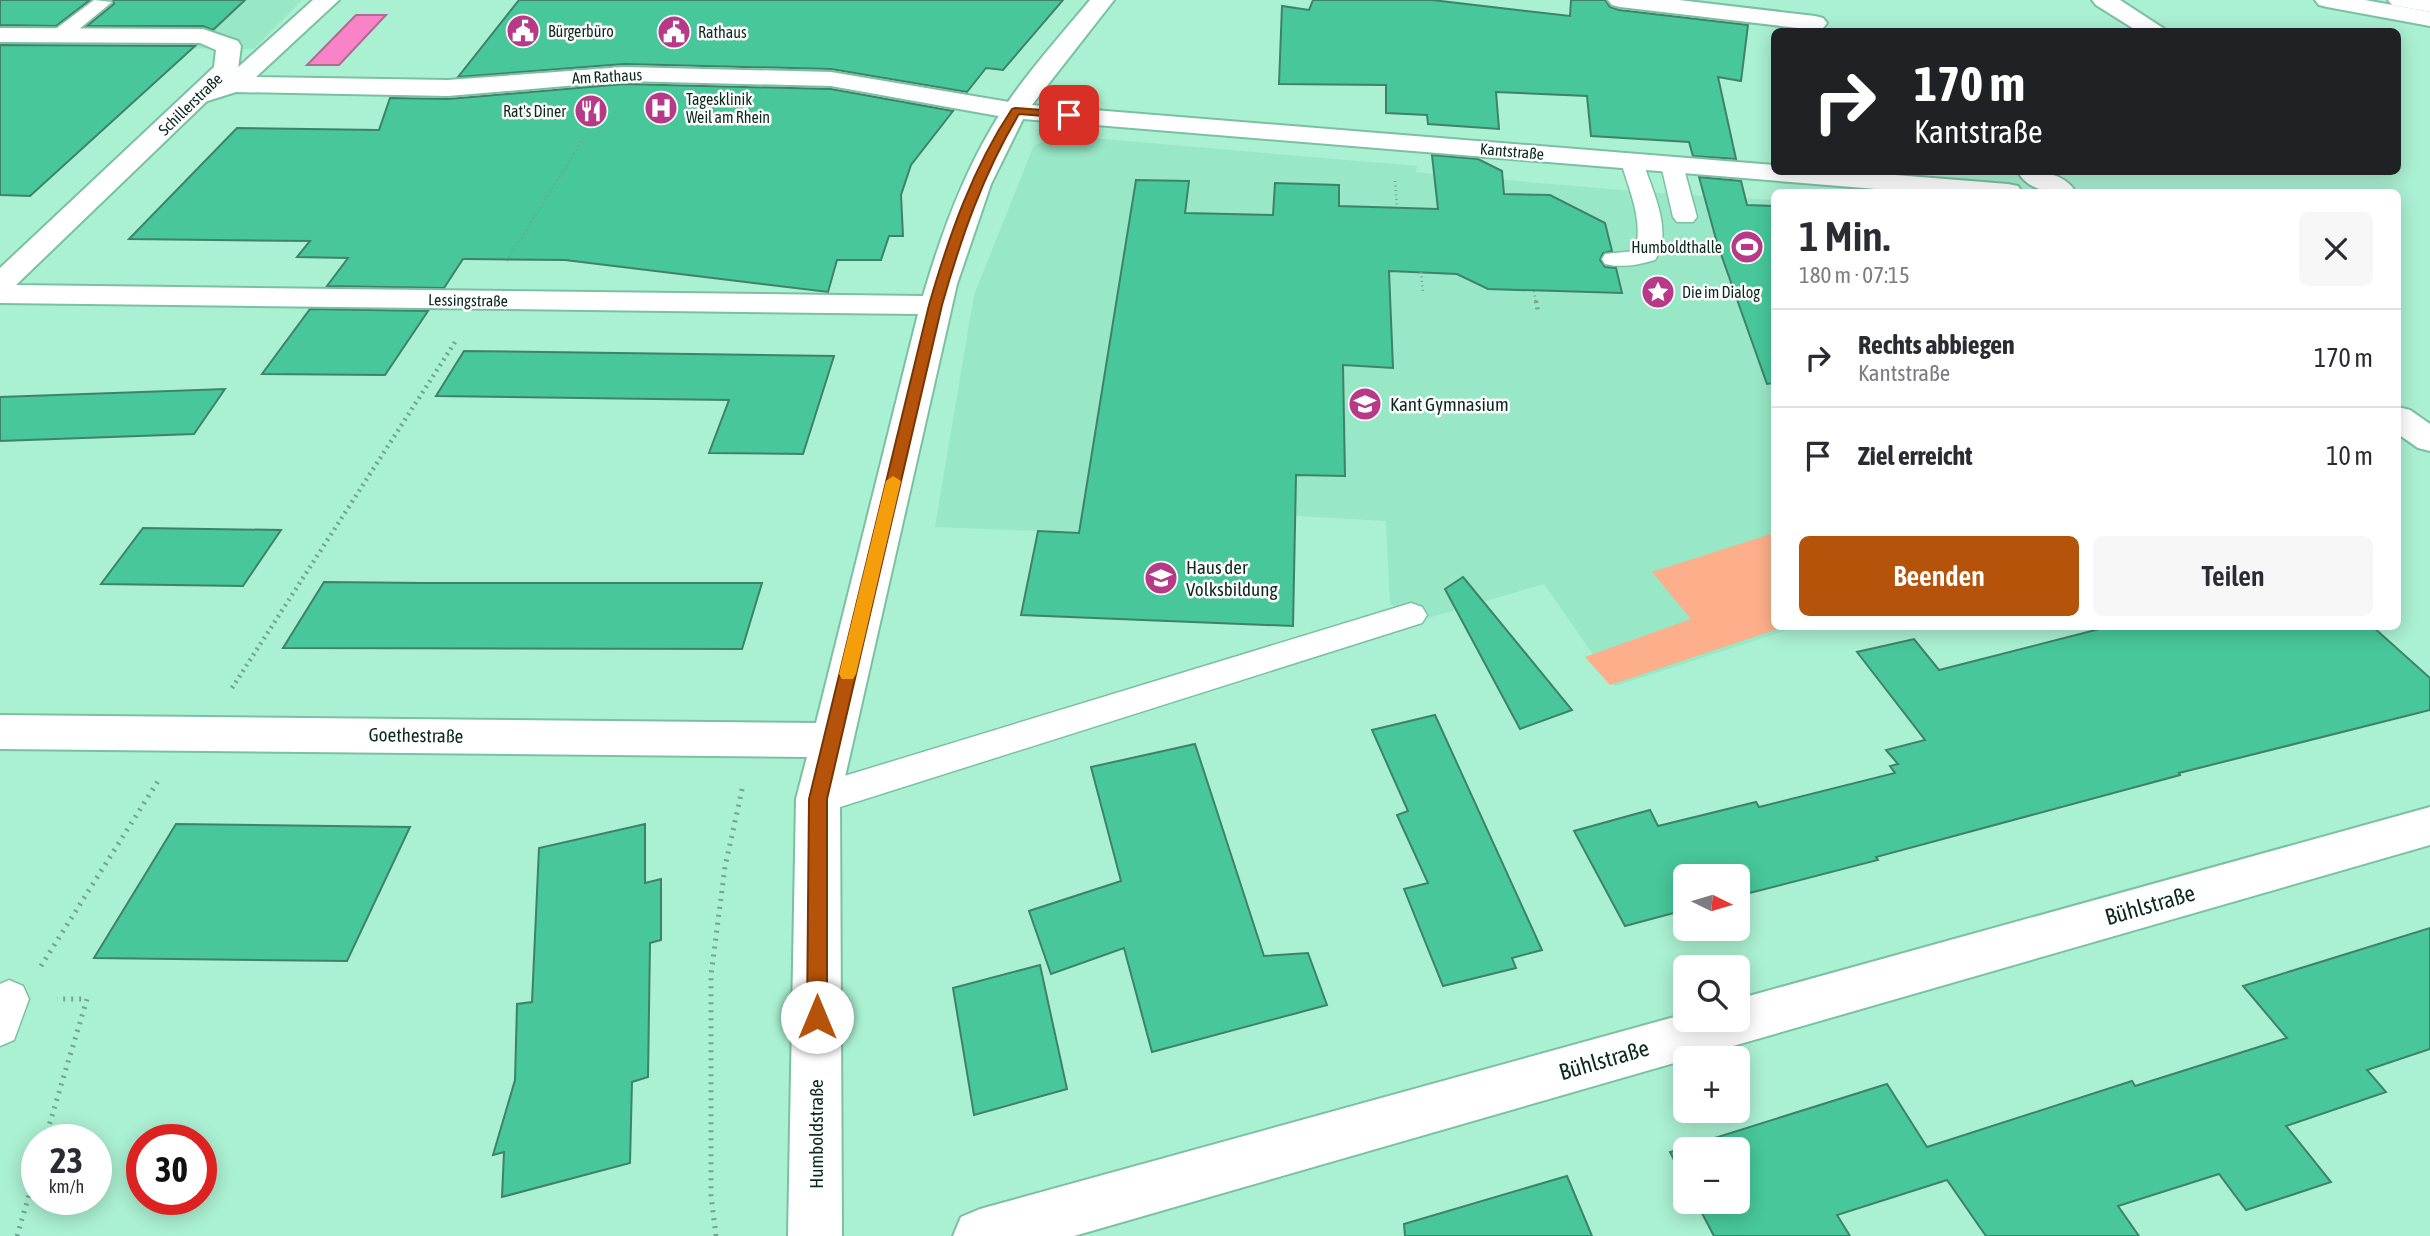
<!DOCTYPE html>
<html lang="de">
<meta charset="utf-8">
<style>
body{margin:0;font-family:"Asap Condensed",sans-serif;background:#f7f7f7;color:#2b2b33;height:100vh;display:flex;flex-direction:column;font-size:26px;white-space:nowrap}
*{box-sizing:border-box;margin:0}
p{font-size:23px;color:#7c7c81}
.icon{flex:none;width:38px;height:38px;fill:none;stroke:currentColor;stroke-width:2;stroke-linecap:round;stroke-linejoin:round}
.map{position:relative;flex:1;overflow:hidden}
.side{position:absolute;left:1771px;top:189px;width:630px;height:441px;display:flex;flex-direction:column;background:#fff;border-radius:10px;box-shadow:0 4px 18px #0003}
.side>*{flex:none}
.guide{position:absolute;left:1771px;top:28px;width:630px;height:147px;border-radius:10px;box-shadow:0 4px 18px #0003;background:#202124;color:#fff;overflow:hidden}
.needle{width:46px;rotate:95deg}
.tools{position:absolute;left:1673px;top:864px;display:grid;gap:14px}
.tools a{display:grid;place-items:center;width:77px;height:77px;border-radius:10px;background:#fff;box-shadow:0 4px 18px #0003;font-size:35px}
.speed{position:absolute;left:21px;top:1124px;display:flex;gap:14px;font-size:35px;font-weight:700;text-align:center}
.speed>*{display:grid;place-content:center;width:91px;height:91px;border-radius:50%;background:#fff;box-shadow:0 4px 18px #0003;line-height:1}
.speed small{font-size:18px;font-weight:400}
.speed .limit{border:10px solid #d22;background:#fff;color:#111}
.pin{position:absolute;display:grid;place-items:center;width:60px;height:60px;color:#fff;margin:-30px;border-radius:14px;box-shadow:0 4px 10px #0006}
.me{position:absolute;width:77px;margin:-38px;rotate:0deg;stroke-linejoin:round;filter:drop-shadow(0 0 5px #0008)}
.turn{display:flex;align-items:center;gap:24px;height:147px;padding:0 28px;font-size:32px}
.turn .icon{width:91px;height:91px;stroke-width:2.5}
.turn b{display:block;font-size:49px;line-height:60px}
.round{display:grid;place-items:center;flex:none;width:74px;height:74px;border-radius:10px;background:#f7f7f7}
.overview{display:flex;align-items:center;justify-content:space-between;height:119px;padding:0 28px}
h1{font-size:42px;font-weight:600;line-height:52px}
.button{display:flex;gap:14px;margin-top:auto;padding:14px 28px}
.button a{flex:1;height:80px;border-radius:10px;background:#b45309;color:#fff;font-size:28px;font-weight:600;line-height:80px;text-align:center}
.button a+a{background:#f7f7f7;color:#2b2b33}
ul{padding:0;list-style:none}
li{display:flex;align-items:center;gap:21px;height:98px;padding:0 28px;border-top:2px solid #e1e1e2}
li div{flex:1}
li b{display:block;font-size:26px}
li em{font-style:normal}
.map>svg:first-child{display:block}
.built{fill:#98e7c6}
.green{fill:#fcaf8a}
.water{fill:#f983c7;stroke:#b26894;stroke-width:2}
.building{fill:#47c79a;stroke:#3f8269;stroke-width:2}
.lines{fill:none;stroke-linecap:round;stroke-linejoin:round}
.service-casing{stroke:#7cc0a4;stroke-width:3}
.pedestrian-casing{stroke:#7cc0a4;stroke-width:4}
.minor-casing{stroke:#7cc0a4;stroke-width:4}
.tertiary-casing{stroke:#7cc0a4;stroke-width:4}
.primary-casing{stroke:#7cc0a4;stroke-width:4}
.path-far2{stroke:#6fa68f;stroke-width:2.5;stroke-dasharray:1 3.5;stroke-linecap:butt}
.path-far1{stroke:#6fa68f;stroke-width:4.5;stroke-dasharray:2 4.5;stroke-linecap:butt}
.path{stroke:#6fa68f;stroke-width:5;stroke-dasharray:2 6;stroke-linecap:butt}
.service{fill:#fff;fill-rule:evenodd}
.pedestrian{fill:#fff;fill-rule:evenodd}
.minor{fill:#fff;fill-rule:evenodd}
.tertiary{fill:#fff;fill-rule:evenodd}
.primary{fill:#fff;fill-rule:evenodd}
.route{fill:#b45309;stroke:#753606;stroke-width:2}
.slow{fill:#f59e0b}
.labels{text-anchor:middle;stroke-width:5;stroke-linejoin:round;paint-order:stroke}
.far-poi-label{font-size:16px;fill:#0c291e;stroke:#fff;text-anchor:start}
.far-street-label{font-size:16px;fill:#0c291e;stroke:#fff}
.poi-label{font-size:19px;fill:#0c291e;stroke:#fff;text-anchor:start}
.street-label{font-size:19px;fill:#0c291e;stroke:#fff}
.near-street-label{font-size:23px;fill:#0c291e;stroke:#fff}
</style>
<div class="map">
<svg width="2430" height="1236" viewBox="0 0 2430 1236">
<rect width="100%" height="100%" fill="#aaf0d2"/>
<g class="built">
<path d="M0,0H302L254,49L40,47L0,78Z"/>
<path d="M1067,136L1417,166L1416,172L1434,174L1658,193L1774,200V626L1797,627L1615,686L1544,584L1421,620L1390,604L1386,521L1263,514L1262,540L935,527L974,295L1034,145Z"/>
</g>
<path class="green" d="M1774,533V626L1784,627L1610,685L1585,657L1691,619L1652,572Z"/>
<path class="water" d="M356,15H386L339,65H307Z"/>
<g class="building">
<path d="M0,0H90L56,26L0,25Z"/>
<path d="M113,0H245L213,30L203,26H87L114,4Z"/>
<path d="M519,0H1063L1003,70L986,68L967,92L831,69L624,64L458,77Z"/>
<path d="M1313,0H1432L1570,16L1571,0H1605L1610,7L1619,10L1748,25L1741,81L1718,77L1736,159L1693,156L1689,142L1591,136L1587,96L1496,92L1499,129L1428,124L1427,115L1386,113V85L1279,84L1282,6L1309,10Z"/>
<path d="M0,45L195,46L30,196L0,195Z"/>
<path d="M624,84L831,89L953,111L911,165L901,195L903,236H889L881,260H837L828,292L565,260L468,259H463L444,288L327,286L348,258L297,257L310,241L129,239L237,128L379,130L390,98L448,99Z"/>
<path d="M1432,155L1478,159L1502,171L1504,194L1550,195L1605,223L1612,251L1603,253L1600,260L1605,267L1616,268L1622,293L1488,289L1457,274L1389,271L1393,368L1343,365L1345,476L1296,475L1293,626L1021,615L1038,531L1079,533L1136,180L1189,181L1185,213L1273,215L1275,183L1339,185V206L1438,209Z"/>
<path d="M1699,177L1741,181L1747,205L1774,206V383L1767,384L1717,243Z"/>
<path d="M310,309L428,311L385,375L262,374Z"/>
<path d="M464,351L834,356L803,454L709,453L729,400L436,396Z"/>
<path d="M225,389L194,434L0,441V397Z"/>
<path d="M143,528L281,530L243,586L101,584Z"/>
<path d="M1463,577L1572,710L1520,729L1445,589Z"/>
<path d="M324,582L425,583H762L742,649L283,648Z"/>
<path d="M2111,626H2372L2430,678V710L2179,773L2180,775L1876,857L1878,860L1738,896V877H1685V910L1625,926L1574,831L1650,810L1658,826L1756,802L1759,807L1895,773L1890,766L1898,764L1886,750L1925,740L1857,652L1914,639L1939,670Z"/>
<path d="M1435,715L1542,950L1512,958L1516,968L1443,986L1404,889L1428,883L1397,815L1408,811L1372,730Z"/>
<path d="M1195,744L1264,956L1308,953L1327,1005L1152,1052L1124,948L1051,974L1029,911L1121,881L1091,767Z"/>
<path d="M176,824L410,827L347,961L94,958Z"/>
<path d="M645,824V883L661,879V940L650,943L648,1077L632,1082L630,1163L502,1197L504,1152L493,1155L515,1080L517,1004L532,1002L539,848Z"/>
<path d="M2430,928V1049L2367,1070L2386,1092L2286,1126L2331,1182L2246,1210L2219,1174L2118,1206L2139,1236H1986L1947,1180L1837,1215L1850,1236H1714L1696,1202H1738V1150H1685V1181L1670,1152L1887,1084L1927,1147L2132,1081L2135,1086L2287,1038L2243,986Z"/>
<path d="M1040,965L1067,1089L974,1115L953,988Z"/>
<path d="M1567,1176L1592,1236H1405L1404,1224Z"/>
</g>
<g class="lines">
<defs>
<g id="service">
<path d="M94,0L112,2L67,39H53L50,35L53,31Z"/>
<path d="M1632,155L1640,157L1643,162C1652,190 1674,232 1655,260C1638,265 1623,268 1605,264L1602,259L1605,254L1635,251C1644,221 1629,190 1621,162L1624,157Z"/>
<path d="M1672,158L1680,160L1683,165L1697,217L1693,222H1677L1673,217L1661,165L1664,160Z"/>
<path d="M1411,603L1422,607L1427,615L1422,623L818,814L806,810L800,799L806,788L818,784Z"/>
<path d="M9,980L23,986L29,999L14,1040L0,1046V984Z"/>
</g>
<path id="pedestrian" d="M313,0H339L256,77L448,80L624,67L831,72L1015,103L1024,106L1028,111L1024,116L1015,119L831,86L624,81L448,96L236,92L198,104L189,101L185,96L189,91L225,79Z"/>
<g id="minor">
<path d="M1090,0H1114L1032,105L1774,165V172H1858L2008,184L2018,186L2022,192H1913L1023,119L991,184L957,284L840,799L842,1236H788L796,799L807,757L0,749V715L816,723L918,314L0,303V268L214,67L216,50L200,43L0,42V28L203,29L238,41L241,46L238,69L235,74L16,285L923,296C940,238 961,179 992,127C1019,81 1056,41 1090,0Z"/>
<path d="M1608,0H1679L1815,16L1823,18L1827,23L1823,28L1815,30L1620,7L1612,5Z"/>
<path d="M2092,0H2120L2169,32H2139L2096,5Z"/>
<path d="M2315,0H2365L2430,12V26L2327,7L2319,5Z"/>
<path d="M2018,172C2040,172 2062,171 2076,192C2055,194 2029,192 2018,172Z"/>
<path d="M2398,407L2410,410L2430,424V451L2418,448L2398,434Z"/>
</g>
<path id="tertiary" d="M2430,807V845L1074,1236H953L961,1217L980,1209L1685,1014V1020H1738V999Z"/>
<path id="primary" d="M2388,0H2430V12L2392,5Z"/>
</defs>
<use href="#service" class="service-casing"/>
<use href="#pedestrian" class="pedestrian-casing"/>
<use href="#minor" class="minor-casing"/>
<use href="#tertiary" class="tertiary-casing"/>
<use href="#primary" class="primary-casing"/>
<g class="path-far2">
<path d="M1395,181L1397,208"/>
<path d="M507,261L585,136"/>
<path d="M1421,272L1423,293"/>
<path d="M1534,291L1536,303"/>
</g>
<g class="path-far1">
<path d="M1536,301L1538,311"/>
<path d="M232,688L457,339"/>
</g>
<g class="path">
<path d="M41,966L158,781"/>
<path d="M45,1139L87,999H57"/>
<path d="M17,1236L37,1168"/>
<path d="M716,1236L711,1196V975L725,867L743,785"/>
</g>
<use href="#service" class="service"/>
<use href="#pedestrian" class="pedestrian"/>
<use href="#minor" class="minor"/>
<use href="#tertiary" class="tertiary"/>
<use href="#primary" class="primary"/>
</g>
<path class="route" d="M1015,108L1069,112L1074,115L1069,118L1019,114C983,174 961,238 942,305L827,799V1017L824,1024L817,1027L810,1024L807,1017L809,799L929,305C949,236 972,169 1012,109Z"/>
<path class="slow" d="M893,476L901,481L856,674L853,679H842L839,674L886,481Z"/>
<defs>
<symbol id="civic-disc" viewBox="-11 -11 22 22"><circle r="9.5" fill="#b73a88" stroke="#fff"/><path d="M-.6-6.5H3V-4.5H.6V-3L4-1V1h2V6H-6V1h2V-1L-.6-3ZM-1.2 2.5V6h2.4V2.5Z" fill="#fff"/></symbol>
<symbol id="hospital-disc" viewBox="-11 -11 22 22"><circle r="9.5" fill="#b73a88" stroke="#fff"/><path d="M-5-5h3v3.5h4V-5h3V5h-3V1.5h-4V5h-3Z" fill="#fff"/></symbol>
<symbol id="restaurant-disc" viewBox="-11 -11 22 22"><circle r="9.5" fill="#b73a88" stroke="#fff"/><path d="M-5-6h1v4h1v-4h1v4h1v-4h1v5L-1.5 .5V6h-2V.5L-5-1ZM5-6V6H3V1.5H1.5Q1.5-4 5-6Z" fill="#fff"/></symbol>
<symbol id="stadium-disc" viewBox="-11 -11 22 22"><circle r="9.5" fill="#b73a88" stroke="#fff"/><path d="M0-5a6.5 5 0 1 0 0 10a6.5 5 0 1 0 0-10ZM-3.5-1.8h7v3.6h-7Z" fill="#fff"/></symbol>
<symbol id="sight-disc" viewBox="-11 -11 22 22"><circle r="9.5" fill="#b73a88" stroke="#fff"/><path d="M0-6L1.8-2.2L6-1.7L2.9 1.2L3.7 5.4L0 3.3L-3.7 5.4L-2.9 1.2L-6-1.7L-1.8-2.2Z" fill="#fff"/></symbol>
<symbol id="school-disc" viewBox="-11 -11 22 22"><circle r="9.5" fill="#b73a88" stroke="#fff"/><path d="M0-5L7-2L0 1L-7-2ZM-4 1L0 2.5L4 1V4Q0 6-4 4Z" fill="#fff"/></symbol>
</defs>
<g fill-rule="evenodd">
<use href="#civic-disc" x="504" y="12" width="38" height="38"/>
<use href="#civic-disc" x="655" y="13" width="38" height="38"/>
<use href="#hospital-disc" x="642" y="89" width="38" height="38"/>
<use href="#restaurant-disc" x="572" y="92" width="38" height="38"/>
<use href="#stadium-disc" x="1728" y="228" width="38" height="38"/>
<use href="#sight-disc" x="1639" y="273" width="38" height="38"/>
<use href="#school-disc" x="1346" y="385" width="38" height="38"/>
<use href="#school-disc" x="1142" y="559" width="38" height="38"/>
</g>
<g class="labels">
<g class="far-poi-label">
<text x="548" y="37">Bürgerbüro</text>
<text x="698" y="38">Rathaus</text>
<text x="686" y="105">Tagesklinik<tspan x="686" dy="18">Weil am Rhein</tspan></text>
<text x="566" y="117" text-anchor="end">Rat's Diner</text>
<text x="1722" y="253" text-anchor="end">Humboldthalle</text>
<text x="1682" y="298">Die im Dialog</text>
</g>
<g class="far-street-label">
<text transform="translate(607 76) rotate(-3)" y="6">Am Rathaus</text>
<text transform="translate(190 104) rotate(-44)" y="6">Schillerstraße</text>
<text transform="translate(1512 151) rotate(5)" y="6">Kantstraße</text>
<text transform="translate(468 300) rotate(1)" y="6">Lessingstraße</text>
</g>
<g class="poi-label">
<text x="1390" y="411">Kant Gymnasium</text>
<text x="1186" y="574">Haus der<tspan x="1186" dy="22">Volksbildung</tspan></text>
</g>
<g class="street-label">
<text transform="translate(416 735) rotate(1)" y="7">Goethestraße</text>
<text transform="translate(816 1134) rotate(-90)" y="7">Humboldstraße</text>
</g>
<g class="near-street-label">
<text transform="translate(2150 905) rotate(-16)" y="8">Bühlstraße</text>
<text transform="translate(1604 1060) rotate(-16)" y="8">Bühlstraße</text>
</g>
</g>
</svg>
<div class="tools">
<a><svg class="needle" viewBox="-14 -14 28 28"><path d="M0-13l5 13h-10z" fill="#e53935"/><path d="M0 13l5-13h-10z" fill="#7c7c81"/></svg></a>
<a><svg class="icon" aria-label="search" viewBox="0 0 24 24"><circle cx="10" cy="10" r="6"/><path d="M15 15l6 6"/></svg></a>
<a>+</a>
<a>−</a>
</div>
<div class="speed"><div>23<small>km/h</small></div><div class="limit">30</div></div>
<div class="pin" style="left:1069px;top:115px;background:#d93025"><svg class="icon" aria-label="arrive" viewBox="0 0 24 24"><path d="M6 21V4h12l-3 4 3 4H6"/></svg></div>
<svg class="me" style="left:817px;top:1017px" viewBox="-20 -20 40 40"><circle r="19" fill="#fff"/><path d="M0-13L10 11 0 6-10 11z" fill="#b45309"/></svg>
<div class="guide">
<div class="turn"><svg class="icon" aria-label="right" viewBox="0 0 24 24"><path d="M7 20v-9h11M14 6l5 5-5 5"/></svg><div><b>170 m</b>Kantstraße</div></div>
</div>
<section class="side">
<div class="overview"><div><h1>1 Min.</h1><p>180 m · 07:15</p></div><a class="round"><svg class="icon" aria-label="close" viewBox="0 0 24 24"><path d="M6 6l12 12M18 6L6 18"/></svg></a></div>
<ul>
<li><svg class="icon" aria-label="right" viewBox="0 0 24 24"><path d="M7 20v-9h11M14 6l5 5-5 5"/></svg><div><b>Rechts abbiegen</b><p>Kantstraße</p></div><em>170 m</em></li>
<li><svg class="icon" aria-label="arrive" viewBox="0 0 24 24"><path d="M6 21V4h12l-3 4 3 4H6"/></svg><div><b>Ziel erreicht</b></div><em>10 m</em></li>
</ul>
<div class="button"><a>Beenden</a><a>Teilen</a></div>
</section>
</div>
